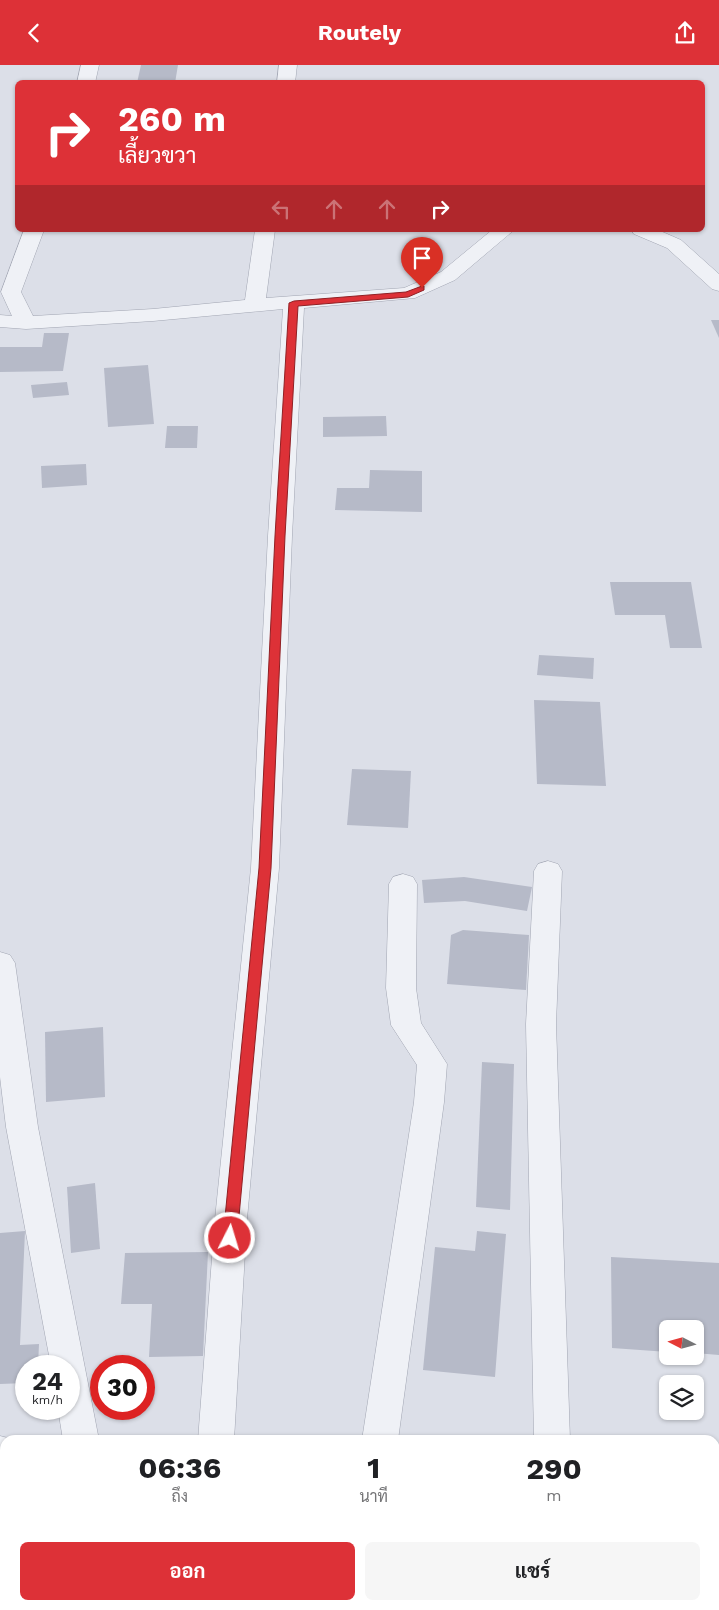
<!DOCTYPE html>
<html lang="th">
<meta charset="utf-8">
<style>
body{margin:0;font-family:"Work Sans",Sarabun,sans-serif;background:#f6f6f6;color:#202124;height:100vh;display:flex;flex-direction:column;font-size:19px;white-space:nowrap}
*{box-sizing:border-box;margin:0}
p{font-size:16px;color:#757577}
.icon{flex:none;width:28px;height:28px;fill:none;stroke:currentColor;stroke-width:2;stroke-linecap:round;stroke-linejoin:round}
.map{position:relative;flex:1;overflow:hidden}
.side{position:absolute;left:0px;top:1370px;width:720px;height:175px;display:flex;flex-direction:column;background:#fff;border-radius:15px 15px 0 0;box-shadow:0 1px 4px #0004}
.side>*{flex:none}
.top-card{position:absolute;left:15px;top:15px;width:690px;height:152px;border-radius:8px;box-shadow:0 1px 4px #0004;background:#dd3137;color:#fff;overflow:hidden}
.needle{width:32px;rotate:276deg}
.tools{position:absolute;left:659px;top:1255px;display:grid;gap:10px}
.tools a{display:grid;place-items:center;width:45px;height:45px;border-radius:8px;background:#fff;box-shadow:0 1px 4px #0004;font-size:25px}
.speed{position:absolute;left:15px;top:1290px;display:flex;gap:10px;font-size:25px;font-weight:700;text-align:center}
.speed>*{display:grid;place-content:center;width:65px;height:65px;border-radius:50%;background:#fff;box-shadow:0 1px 4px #0004;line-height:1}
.speed small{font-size:12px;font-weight:400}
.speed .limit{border:8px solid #d22;background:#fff;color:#111}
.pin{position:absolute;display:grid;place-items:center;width:42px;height:42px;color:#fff;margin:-51px -21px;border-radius:50% 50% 50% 0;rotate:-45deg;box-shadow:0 0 5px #0007}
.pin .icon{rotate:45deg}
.me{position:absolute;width:55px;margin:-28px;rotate:5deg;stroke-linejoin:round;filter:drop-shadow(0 0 4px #0008)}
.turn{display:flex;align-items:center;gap:18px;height:105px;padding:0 20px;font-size:22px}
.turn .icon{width:65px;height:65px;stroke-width:2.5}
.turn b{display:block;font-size:35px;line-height:42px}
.lanes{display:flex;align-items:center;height:48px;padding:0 20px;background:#0003;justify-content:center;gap:25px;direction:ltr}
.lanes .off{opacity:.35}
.eta{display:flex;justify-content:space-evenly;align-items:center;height:85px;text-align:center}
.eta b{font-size:30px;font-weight:700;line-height:35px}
.button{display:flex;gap:10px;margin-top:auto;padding:10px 20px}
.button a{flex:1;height:58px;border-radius:8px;background:#dd3137;color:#fff;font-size:20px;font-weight:700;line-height:58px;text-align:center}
.button a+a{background:#f6f6f6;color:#202124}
header{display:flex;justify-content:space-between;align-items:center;height:65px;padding:0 20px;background:#dd3137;color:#fff;font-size:22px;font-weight:700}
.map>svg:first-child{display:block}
.building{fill:#b6bac8}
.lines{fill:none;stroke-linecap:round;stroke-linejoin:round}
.minor-casing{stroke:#a1a5b2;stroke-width:1}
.minor{fill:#eff1f6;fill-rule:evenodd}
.route{fill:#dd3137;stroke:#902024}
</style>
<header><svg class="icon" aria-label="back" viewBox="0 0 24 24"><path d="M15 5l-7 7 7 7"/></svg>Routely<svg class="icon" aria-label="share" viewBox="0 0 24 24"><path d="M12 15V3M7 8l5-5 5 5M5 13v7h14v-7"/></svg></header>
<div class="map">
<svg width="719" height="1545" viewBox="0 0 719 1545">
<rect width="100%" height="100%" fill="#dcdfe8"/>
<g class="building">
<path d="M141,0H178L175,18H137Z"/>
<path d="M711,255H719V273Z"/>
<path d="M44,268H69L63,306L0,307V282H42Z"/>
<path d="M148,300L154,359L108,362L104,303Z"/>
<path d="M67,317L69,330L33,333L31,320Z"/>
<path d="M386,351L387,371L323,372V352Z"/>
<path d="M167,361H198L197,383H165Z"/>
<path d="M86,399L87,420L42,423L41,401Z"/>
<path d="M370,405L422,406V447L335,445L337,423H369Z"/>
<path d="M610,517H691L702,583H670L665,550H615Z"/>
<path d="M539,590L594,593L593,614L537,610Z"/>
<path d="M534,635L600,637L606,721L537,719Z"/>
<path d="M352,704L411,706L408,763L347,760Z"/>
<path d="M464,812L532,822L527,846L465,836L424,838L422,815Z"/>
<path d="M463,865L529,870L526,925L447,919L451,870Z"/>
<path d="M103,962L105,1032L46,1037L45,967Z"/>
<path d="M482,997L514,999L510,1145L476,1142Z"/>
<path d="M95,1118L100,1184L71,1188L67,1122Z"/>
<path d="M25,1166L20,1280L39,1279L38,1301H26V1318L0,1319V1168Z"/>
<path d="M477,1166L506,1169L495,1312L423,1305L435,1182L475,1186Z"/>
<path d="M208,1187L203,1291L149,1292L152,1239H121L125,1188Z"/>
<path d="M611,1192L719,1198V1290L695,1288V1264H668V1287L612,1283Z"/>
<rect x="81" y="1540" width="85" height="5"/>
<rect x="233" y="1540" width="67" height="5"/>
<rect x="365" y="1540" width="119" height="5"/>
<path d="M628,1540H706L719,1542V1545H628Z"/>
</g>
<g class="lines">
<defs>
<g id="minor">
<path d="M81,0H99L95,18H77Z"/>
<path d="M279,0H297L295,18H277Z"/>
<path d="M24,165H44L21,227L33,251L153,244L245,235L255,165H275L266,233L404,223L441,207L492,165H514L455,215L415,233L304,243L292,471L279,803L247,1154L234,1375H198L215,1154L251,803L268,471L283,244L153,256L26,264L0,262V250L12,251L1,227Z"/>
<path d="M631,165H658L681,175L719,209V226L712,224L667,183L634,169Z"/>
<path d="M548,796L558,799L562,806L556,959L570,1375H534L526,959L534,806L538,799Z"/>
<path d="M403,809L413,812L417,819L416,923L421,958L447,999L444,1037L398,1375H362L414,1037L417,1000L391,960L386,923L389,819L393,812Z"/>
<path d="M0,887L10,890L15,898L38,1062L99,1375H63L58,1344H69V1301H51L6,1062L0,1012Z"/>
<path d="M0,1371L16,1375H5V1403H0Z"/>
<rect x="715" y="1423" width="4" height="34"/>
<rect x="302" y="1540" width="38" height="5"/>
</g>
</defs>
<use href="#minor" class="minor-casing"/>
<use href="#minor" class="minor"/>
</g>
<path class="route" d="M422,221H424V225L408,232L298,241L285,471L271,803L237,1173L235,1177L230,1178L225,1177L223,1173L259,803L275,471L289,238L294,236L406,227Z"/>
</svg>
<div class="tools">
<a><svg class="needle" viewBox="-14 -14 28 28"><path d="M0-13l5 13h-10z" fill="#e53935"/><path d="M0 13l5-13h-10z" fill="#757577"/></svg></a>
<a><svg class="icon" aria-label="layers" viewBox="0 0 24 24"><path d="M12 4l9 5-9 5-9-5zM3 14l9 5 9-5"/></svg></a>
</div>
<div class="speed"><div>24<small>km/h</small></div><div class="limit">30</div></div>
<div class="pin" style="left:422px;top:223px;background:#d93025"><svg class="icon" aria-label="arrive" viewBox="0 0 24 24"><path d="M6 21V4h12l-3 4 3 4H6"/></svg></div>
<svg class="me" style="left:230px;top:1173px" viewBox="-20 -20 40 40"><circle r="17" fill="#dd3137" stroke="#fff" stroke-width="3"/><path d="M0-11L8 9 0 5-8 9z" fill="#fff"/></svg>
<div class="top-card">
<div class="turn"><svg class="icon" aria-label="right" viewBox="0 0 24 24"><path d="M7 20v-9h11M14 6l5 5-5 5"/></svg><div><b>260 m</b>เลี้ยวขวา</div></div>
<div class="lanes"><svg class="icon off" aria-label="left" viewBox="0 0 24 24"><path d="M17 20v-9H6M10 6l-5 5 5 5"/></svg><svg class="icon off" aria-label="ahead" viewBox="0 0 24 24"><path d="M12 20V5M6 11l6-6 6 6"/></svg><svg class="icon off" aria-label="ahead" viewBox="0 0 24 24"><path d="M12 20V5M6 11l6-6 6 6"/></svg><svg class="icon" aria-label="right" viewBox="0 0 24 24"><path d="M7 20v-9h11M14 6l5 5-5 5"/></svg></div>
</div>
<section class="side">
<div class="eta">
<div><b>06:36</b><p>ถึง</p></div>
<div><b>1</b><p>นาที</p></div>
<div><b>290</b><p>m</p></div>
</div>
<div class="button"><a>ออก</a><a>แชร์</a></div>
</section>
</div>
